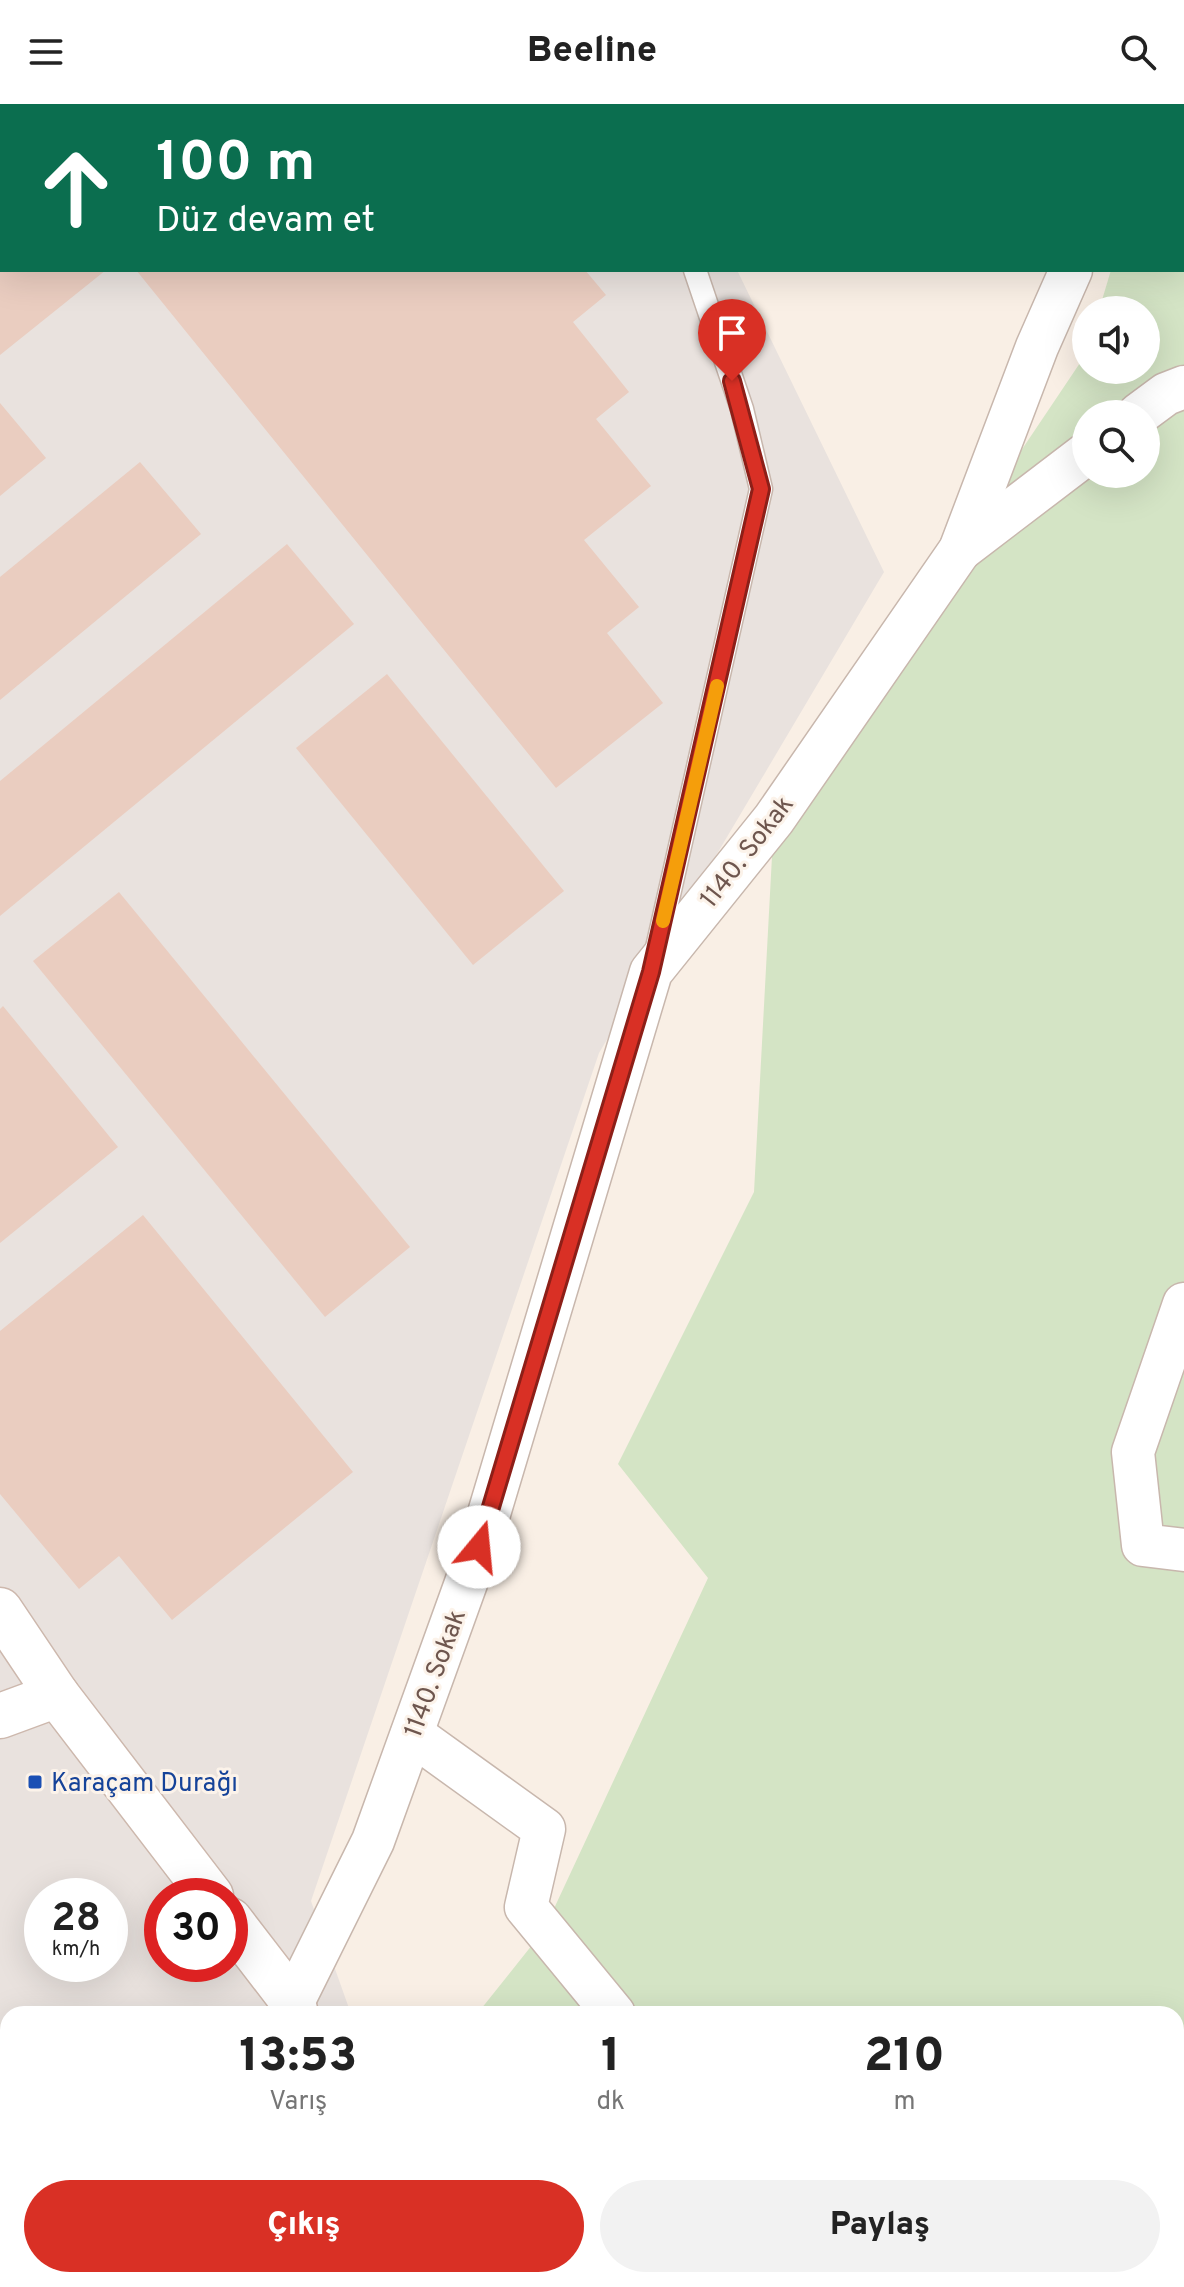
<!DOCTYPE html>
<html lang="tr">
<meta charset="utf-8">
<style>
body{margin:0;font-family:Overpass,sans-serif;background:#f2f2f2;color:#222;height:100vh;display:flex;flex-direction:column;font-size:30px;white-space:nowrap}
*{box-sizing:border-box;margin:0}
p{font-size:26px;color:#767676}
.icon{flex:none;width:44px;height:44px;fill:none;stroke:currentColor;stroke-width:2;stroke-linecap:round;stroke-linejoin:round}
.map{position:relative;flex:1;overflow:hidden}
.sheet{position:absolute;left:0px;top:1902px;width:1184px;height:282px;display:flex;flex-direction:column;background:#fff;border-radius:24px 24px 0 0;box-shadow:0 8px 32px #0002}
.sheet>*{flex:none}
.hud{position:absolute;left:0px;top:0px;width:1184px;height:168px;box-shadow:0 8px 32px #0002;background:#0b6e4f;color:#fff;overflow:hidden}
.buttons{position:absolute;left:1072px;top:192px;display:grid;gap:16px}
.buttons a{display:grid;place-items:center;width:88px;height:88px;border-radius:50%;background:#fff;box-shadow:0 8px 32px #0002;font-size:40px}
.speed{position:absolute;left:24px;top:1774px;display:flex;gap:16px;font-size:40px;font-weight:700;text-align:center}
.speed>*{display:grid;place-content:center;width:104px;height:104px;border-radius:50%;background:#fff;box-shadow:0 8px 32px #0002;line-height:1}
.speed small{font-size:20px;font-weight:400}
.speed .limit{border:12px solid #d22;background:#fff;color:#111}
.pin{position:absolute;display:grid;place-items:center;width:68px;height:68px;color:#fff;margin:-82px -34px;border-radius:50% 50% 50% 0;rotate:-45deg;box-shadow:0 0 8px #0007}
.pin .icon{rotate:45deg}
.me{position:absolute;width:88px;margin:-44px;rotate:17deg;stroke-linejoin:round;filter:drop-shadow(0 0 6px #0008)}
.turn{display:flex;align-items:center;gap:28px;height:168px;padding:0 24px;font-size:36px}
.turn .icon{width:104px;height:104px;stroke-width:2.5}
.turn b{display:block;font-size:56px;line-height:68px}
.eta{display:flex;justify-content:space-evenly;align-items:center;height:136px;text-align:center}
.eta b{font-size:48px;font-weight:800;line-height:56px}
.action{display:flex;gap:16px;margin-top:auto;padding:16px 24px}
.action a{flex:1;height:92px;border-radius:48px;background:#d93025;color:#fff;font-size:32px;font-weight:800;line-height:92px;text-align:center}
.action a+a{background:#f2f2f2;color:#222}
header{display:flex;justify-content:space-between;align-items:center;height:104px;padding:0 24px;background:#fff;font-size:36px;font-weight:800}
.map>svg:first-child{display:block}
.industrial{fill:#e9e2de;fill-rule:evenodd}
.green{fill:#d4e4c5;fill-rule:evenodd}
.building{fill:#eacdc0}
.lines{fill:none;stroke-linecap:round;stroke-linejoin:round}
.lane-casing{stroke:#c8b7ad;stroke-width:25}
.street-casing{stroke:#c8b7ad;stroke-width:45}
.secondary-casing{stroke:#cdb8ad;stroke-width:47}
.lane{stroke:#fff;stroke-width:22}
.street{stroke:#fff;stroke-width:42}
.secondary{stroke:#fff;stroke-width:44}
.route-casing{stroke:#8d1f18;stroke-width:20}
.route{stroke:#d93025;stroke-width:14}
.slow{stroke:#f59e0b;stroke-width:14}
.transit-dot{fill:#1a4fb4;stroke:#fcf3ea;stroke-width:3}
.labels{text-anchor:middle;stroke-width:6;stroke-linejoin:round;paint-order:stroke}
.street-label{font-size:26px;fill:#6e564e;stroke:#fcf3ea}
.transit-label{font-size:26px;fill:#164399;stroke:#fcf3ea;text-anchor:start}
</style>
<header><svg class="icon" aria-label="menu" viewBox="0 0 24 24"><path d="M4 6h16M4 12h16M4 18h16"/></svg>Beeline<svg class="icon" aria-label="search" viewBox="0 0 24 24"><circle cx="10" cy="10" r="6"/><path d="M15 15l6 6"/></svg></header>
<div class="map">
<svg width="1184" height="2183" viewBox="0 0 1184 2183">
<rect width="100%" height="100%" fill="#f9efe5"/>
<path class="industrial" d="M0,0H656L2,2V166H737L884,468L599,949L311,1797L351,1910H8V2176H446L449,2183H0ZM42,1792H110V1860H42ZM162,1792H230V1860H162Z"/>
<path class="green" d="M1158,0H1184V2183H679L672,2176H1176V1910H477L544,1826L708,1474L618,1360L754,1088L774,715L1086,250V266H1146V206H1099L1111,166H1182V2ZM1086,310H1146V370H1086Z"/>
<g class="building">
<path d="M0,166H106L0,251Z"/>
<path d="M136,166H585L606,191L573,218L629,288L596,315L651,382L584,436L639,503L607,529L663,599L556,684Z"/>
<path d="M0,299L46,354L0,392Z"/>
<path d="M140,358L201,430L0,596V473Z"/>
<path d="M287,440L354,520L0,812V677Z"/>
<path d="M387,570L564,787L473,861L296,644Z"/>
<path d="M119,788L410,1143L325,1213L33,857Z"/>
<path d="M3,902L118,1043L0,1139V905Z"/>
<path d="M143,1111L353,1368L172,1516L119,1452L79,1485L0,1390V1227Z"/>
</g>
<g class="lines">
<defs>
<g id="lane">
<path d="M600,0L601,2"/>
<path d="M656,848L761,385L742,305L695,166"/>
</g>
<g id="street">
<path d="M1145,2L1146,0"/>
<path d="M1139,310L1166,290L1184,283"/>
<path d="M960,446L1086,350"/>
<path d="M1184,1200L1133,1348L1143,1441L1184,1446"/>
<path d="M412,1630L544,1725L526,1803L614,1910"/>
<path d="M293,1898L373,1737L479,1443L651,868L774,715L960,446L1037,243L1071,166"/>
<path d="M0,2061L8,2058"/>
<path d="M584,2176L589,2183"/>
<path d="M828,2176L834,2183"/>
</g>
<g id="secondary">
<path d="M0,1506L57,1591L211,1792"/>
<path d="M0,1612L57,1591"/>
<path d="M230,1816L293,1898L296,1910"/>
<path d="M379,2176L381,2183"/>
</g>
</defs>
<use href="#lane" class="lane-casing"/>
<use href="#street" class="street-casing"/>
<use href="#secondary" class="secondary-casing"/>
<use href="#lane" class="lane"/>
<use href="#street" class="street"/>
<use href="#secondary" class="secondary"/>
</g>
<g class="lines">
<defs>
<path id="route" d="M479,1443L651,868L761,385L732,277"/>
</defs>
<use href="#route" class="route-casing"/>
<use href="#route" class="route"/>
<path class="slow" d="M663,817L717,582"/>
</g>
<rect class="transit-dot" x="27" y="1670" width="16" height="16" rx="4"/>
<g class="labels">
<g class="street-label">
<text transform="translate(746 747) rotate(-52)" y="9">1140. Sokak</text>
<text transform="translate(434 1569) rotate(-70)" y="9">1140. Sokak</text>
</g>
<g class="transit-label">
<text x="51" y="1687">Karaçam Durağı</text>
</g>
</g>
</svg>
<div class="buttons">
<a><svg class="icon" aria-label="sound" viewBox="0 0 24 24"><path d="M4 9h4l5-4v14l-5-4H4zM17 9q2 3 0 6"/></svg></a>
<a><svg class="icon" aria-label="search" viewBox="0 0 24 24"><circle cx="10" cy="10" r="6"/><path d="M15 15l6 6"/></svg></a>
</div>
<div class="speed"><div>28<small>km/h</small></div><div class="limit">30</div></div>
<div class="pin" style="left:732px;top:277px;background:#d93025"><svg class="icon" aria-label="arrive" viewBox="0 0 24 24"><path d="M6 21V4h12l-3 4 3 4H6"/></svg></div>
<svg class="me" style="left:479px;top:1443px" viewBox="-20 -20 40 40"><circle r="19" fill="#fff"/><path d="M0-13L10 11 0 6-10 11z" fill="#d93025"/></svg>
<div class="hud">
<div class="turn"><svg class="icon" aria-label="ahead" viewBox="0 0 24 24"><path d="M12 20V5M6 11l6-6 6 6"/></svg><div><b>100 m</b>Düz devam et</div></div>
</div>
<section class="sheet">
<div class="eta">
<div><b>13:53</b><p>Varış</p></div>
<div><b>1</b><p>dk</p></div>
<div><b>210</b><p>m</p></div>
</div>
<div class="action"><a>Çıkış</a><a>Paylaş</a></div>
</section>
</div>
